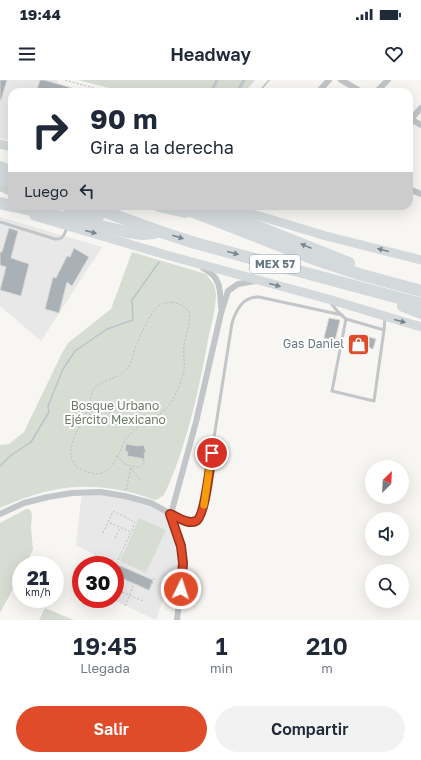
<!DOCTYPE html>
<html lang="es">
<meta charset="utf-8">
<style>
body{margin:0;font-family:"Golos Text",sans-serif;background:#f2f2f3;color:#1f2937;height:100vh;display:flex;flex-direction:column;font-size:15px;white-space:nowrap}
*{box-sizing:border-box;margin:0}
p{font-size:13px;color:#747a83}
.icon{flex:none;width:22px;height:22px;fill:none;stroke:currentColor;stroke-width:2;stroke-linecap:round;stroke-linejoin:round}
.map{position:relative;height:540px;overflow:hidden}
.side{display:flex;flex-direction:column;background:#fff;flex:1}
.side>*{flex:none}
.hud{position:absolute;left:8px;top:8px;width:405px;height:122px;border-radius:12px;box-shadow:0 4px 16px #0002;background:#fff;color:#1f2937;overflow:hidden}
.needle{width:26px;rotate:24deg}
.tools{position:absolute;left:365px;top:380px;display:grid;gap:8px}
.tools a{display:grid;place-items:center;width:44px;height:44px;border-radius:50%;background:#fff;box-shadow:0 4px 16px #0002;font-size:20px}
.speed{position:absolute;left:12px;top:476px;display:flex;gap:8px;font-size:20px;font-weight:700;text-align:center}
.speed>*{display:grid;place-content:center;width:52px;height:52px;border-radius:50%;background:#fff;box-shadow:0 4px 16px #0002;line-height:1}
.speed small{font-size:10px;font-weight:400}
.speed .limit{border:6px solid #d22;background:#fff;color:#111}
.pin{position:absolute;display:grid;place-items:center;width:34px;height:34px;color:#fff;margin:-17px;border:2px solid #fff;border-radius:50%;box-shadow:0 1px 4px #0007}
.me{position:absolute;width:44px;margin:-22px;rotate:4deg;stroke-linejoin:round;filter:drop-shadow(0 0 3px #0008)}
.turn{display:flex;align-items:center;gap:14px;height:84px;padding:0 16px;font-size:18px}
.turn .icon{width:52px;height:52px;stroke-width:2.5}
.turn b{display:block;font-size:28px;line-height:34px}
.then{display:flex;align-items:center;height:38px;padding:0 16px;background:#0003;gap:8px;font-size:15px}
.eta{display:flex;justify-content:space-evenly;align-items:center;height:68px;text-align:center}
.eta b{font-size:24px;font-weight:600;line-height:28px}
.action{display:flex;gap:8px;margin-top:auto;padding:8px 16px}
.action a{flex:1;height:46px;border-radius:24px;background:#e04b2a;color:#fff;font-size:16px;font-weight:600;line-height:46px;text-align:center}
.action a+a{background:#f2f2f3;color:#1f2937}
.status{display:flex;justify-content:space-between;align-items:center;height:28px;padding:0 20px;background:#fff;direction:ltr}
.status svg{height:11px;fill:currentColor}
header{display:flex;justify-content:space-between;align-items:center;height:52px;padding:0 16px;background:#fff;font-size:18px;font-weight:600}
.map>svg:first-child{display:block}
.built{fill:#e7e8e7}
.green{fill:#d8ddd4}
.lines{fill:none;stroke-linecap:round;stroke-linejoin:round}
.stream{stroke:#b8c5c8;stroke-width:1.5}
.building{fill:#a9b1b6;stroke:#d8d8d6}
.highway-tunnel{stroke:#d3d6d7;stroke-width:12;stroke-dasharray:12 6;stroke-linecap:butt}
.path{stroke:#babdbf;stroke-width:1;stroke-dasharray:2 2;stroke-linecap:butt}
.lane{stroke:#c2c6c9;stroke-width:3}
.street{stroke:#c2c6c9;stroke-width:6}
.secondary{stroke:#d4d9dc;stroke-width:9}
.highway{stroke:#d4d9dc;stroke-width:12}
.oneway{fill:#768791}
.route-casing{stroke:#92311b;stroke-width:10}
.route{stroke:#e04b2a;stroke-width:7}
.slow{stroke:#f59e0b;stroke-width:7}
.labels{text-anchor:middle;stroke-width:4;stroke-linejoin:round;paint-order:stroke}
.shield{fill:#fff;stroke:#94a0a9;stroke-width:1}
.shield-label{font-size:11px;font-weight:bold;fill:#667884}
.poi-label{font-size:12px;fill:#667884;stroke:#fff;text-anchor:end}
.park-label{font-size:12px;fill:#6a7b65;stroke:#fff}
</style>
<div class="status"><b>19:44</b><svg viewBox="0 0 49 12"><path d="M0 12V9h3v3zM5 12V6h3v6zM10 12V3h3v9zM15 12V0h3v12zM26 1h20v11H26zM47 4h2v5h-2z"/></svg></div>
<header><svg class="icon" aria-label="menu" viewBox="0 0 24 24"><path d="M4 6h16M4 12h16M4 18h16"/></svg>Headway<svg class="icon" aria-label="heart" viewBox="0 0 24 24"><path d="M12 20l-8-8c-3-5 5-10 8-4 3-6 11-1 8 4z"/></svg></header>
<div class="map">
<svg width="421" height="540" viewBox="0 0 421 540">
<rect width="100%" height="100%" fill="#f7f6f3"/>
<g class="built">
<path d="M0,0H57L58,4L87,12H12V61L0,58Z"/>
<path d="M0,137L102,167L41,261L0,226Z"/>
<path d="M82,412L125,416L171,434L181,465L180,515L167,509L156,540L111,519H115V485H91L95,475L76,465Z"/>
</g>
<g class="green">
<path d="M78,0H255L245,12H125Z"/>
<path d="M132,172L206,194L214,205L216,214C216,229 211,245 208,260C199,309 186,370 164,415L158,419L155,420C97,400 56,403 0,428V365L9,364L24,352L62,273L68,263L111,229Z"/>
<path d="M26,429H29L31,431L32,436L31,447L33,470L25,485H21V494L0,533V443Z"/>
<path d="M139,438L166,450L146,493L120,481Z"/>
<path d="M45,528L74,540H39Z"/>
</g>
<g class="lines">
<g class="stream">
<path d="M259,12L269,0"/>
<path d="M0,386L10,376L31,362L49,332L48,326L63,289L75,271L107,249L133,240L132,220L159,182"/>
</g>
</g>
<g class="building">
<path d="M0,0H7L1,20H0Z"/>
<path d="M40,0H44L82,11V12H36Z"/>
<path d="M9,148L18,151L11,178L29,184L21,216L0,210L6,187L0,185V172H2Z"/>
<path d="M74,168L89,177L72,206L67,202L59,233L45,229L53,197L56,198L67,176L70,177Z"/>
<path d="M329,238L340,240L335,260L324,258Z"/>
<path d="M366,256L376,259L373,269L363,265Z"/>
<path d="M126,364L138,366L144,365L146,373H144L145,379L127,376L128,372L125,371Z"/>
<path d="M95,475L153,500L149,510L115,495V485H91Z"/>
</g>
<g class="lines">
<path class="highway-tunnel" d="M0,105L12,110"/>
<g class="path">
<path d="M65,0L108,12"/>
<path d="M172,222L182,225L189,231C191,243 186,254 184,266C183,274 185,282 184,290C182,301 174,321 166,329C155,339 139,343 129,355C120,366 116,389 102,393C97,395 90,393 85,391C55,381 81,346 88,329C90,322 91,315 94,309C98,301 117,299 125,291C132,285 132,277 135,269C139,258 151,230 160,225C163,223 168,223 172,222Z"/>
<path d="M117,375C124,385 129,387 141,387L144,384L143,377"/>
<path d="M131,388L141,401"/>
<path d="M126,410L131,387"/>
<path d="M103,453L108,442"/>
<path d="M115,458L120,448"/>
<path d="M118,480L131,452L108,442L113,431L135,442L131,452"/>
<path d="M115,495L149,510L155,497"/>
<path d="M115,503L117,497"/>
<path d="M115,509L143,521"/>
<path d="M125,526L134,504"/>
</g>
<g class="lane">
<path d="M211,12L217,0"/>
<path d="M237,12L244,0"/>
<path d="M0,142L55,159C63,160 64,155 67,148"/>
<path d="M330,222L338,232L346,239L384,250L385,238"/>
<path d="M346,239L332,311L374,321L384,250"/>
<path d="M172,434C183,440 194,449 202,434L232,243C236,230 243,216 259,217L342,235"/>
</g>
<g class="street">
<path d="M341,0L362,12"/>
<path d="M318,12L329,0"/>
<path d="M376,12L388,0"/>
<path d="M409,38L421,45"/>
<path d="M411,39L421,28"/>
<path d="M409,109L421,114"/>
<path d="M203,188C221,197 220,209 221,227"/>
<path d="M0,434L24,423L48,417L72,413L100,412L125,416L151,423L171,434"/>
<path d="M171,434L196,342L221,233L228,211L238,204L256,201"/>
<path d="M171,434L181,465L183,483L177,540"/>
</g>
<g class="secondary">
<path d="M0,64L12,67"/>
<path d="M226,126L326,156L421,180"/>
<path d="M34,136L170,176L328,219L421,247"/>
</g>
<g class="highway">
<path d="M0,87L12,92"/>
<path d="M0,97L12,103"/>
<path d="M0,123L12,126"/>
<path d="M14,126L127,152L143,154L154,153"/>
<path d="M67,126L98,137"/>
<path d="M89,126L161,152L195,163L421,224"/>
<path d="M159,126L185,132"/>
<path d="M178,126L314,179L359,194L421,211"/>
<path d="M206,126L349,183"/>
<path d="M403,226L421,233"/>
</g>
</g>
<defs><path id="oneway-solid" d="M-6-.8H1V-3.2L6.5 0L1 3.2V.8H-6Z"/></defs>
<g class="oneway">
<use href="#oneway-solid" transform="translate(91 152) rotate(15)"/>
<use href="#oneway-solid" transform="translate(178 157) rotate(17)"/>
<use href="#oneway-solid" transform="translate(306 166) rotate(-158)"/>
<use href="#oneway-solid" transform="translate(383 170) rotate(-165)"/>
<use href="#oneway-solid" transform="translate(233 173) rotate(15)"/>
<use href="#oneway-solid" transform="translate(275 205) rotate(15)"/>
<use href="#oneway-solid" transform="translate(400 241) rotate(15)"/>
</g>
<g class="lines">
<defs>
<path id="route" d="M181,509L183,483L181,466L170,434C178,437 188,445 196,441C205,437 210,384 212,373"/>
</defs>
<use href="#route" class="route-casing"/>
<use href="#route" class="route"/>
<path class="slow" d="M204,425L209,390"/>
</g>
<defs>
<symbol id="shop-square" viewBox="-11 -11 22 22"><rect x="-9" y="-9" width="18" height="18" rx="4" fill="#e04b2a" stroke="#fff"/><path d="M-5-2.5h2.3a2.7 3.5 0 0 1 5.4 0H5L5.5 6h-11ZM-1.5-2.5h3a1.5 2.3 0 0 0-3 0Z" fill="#fff"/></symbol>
</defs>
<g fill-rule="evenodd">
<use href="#shop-square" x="346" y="252" width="25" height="25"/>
</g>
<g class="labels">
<rect class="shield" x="250" y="175" width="50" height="18" rx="3"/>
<g class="shield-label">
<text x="275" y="188">MEX 57</text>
</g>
<g class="poi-label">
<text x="344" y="268">Gas Daniel</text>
</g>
<g class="park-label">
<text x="115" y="330">Bosque Urbano<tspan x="115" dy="14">Ejército Mexicano</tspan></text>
</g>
</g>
</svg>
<div class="tools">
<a><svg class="needle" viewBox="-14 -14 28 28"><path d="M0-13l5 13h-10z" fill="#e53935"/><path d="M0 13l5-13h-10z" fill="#747a83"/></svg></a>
<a><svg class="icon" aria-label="sound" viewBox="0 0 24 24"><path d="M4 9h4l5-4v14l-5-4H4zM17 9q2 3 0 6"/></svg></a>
<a><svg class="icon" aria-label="search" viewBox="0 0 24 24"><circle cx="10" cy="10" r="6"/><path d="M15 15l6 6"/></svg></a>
</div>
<div class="speed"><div>21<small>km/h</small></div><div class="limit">30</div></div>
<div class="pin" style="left:212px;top:373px;background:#d93025"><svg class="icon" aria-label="arrive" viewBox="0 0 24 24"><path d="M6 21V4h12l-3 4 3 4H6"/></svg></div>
<svg class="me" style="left:181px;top:509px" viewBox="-20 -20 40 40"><circle r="17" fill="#e04b2a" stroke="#fff" stroke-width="3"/><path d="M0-11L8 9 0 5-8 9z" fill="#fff"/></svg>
<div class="hud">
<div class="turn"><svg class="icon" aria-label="right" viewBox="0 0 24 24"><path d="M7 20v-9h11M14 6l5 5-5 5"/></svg><div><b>90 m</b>Gira a la derecha</div></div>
<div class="then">Luego<svg class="icon" aria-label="left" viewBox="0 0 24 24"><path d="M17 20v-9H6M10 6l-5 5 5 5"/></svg></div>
</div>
</div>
<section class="side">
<div class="eta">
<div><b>19:45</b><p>Llegada</p></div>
<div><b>1</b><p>min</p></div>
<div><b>210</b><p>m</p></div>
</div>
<div class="action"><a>Salir</a><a>Compartir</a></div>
</section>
